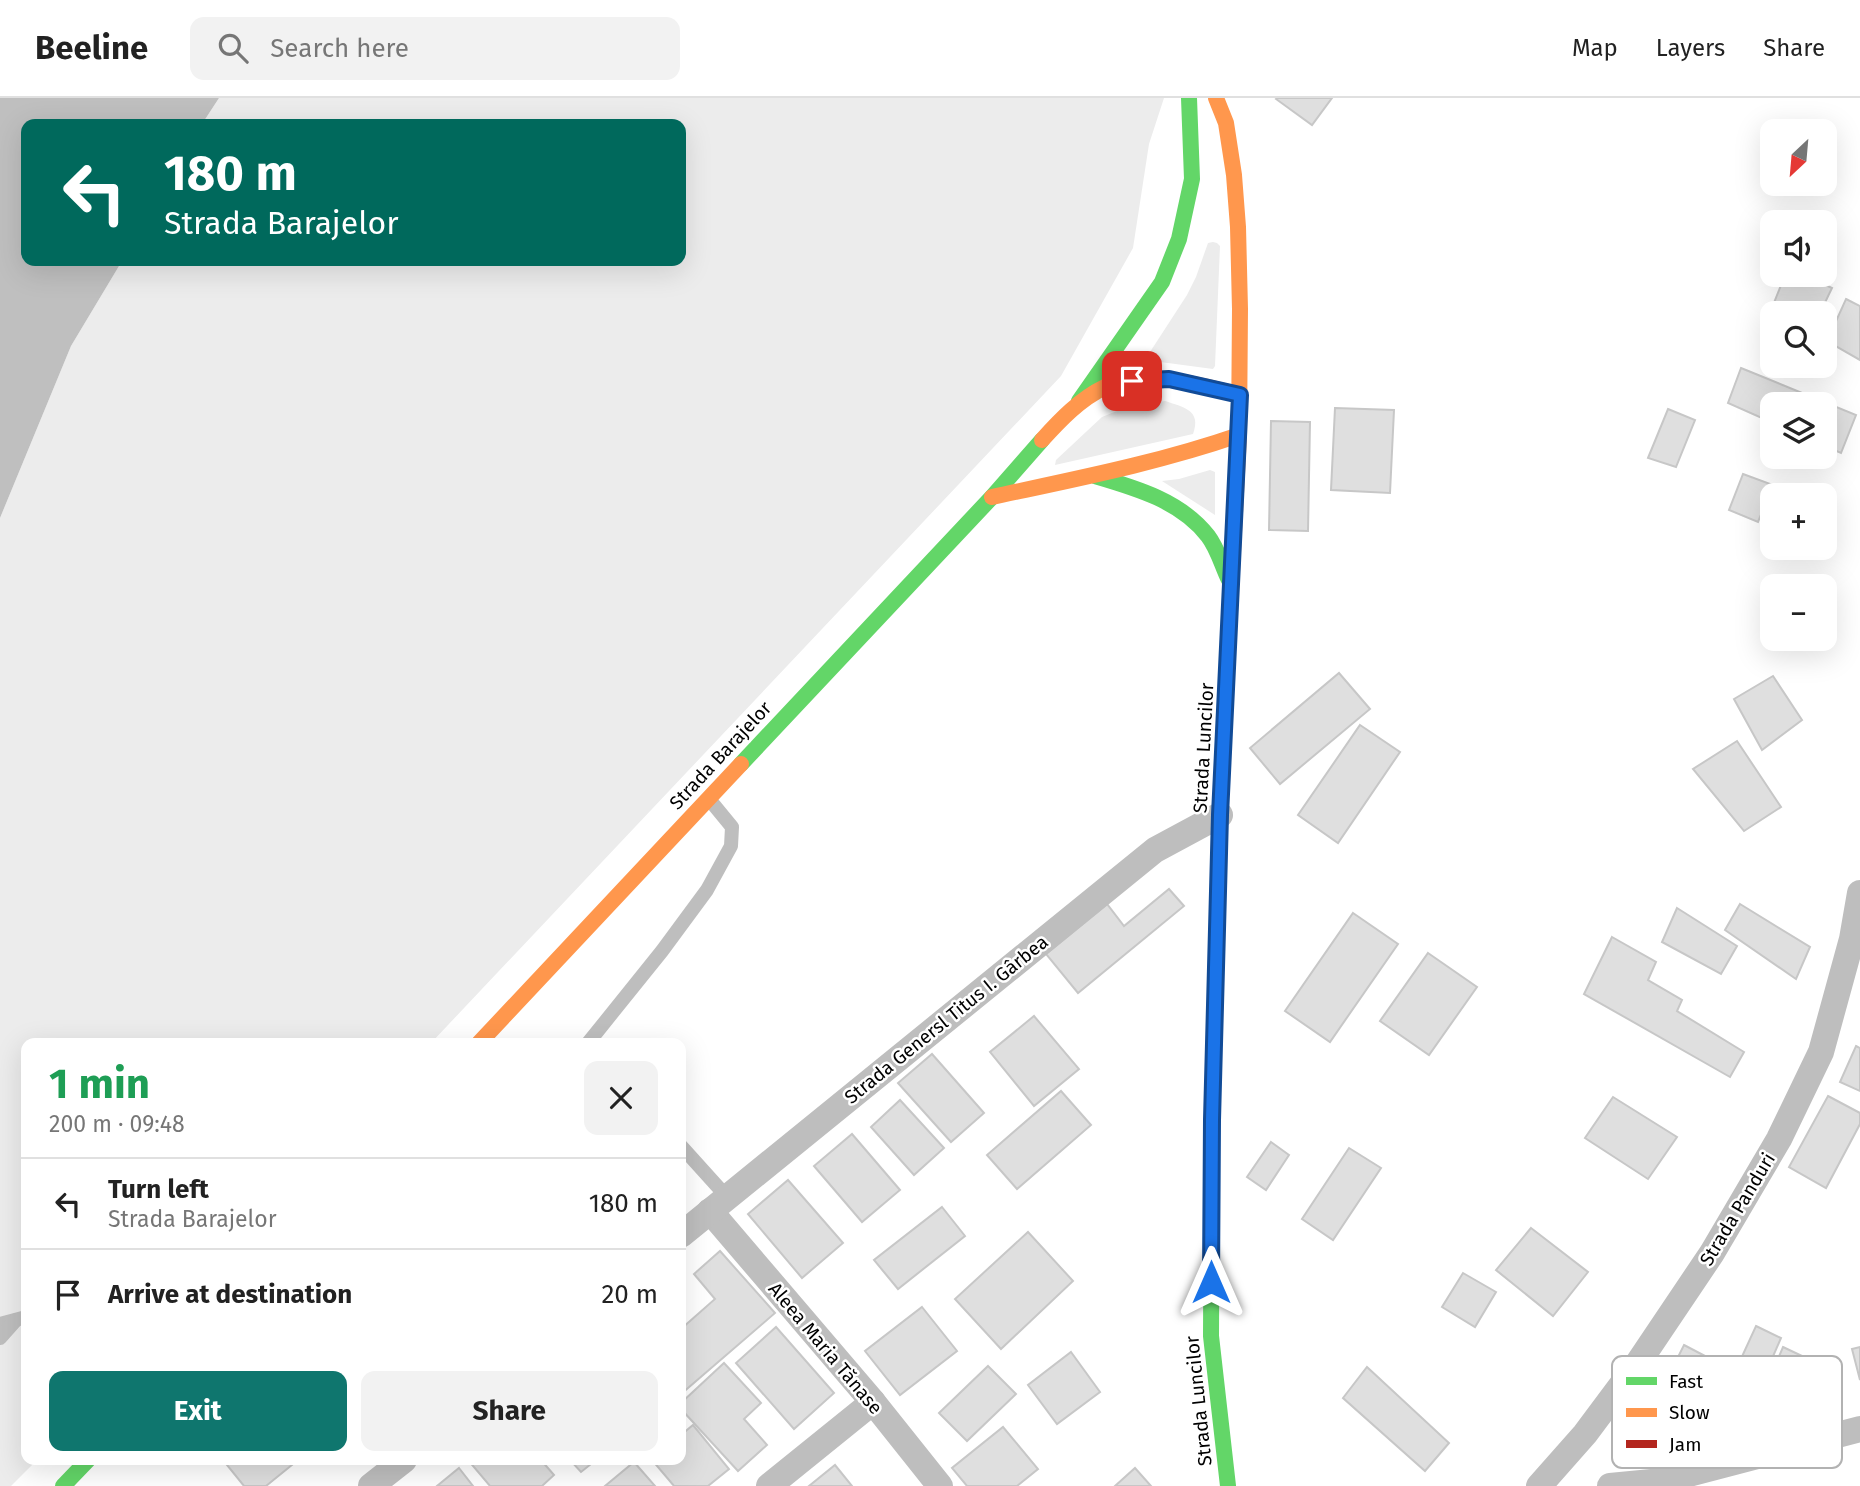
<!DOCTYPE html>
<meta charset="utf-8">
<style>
body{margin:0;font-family:"Fira Sans",sans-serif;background:#f2f2f2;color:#222;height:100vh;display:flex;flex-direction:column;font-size:26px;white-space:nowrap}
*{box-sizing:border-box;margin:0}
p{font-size:23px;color:#767676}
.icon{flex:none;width:38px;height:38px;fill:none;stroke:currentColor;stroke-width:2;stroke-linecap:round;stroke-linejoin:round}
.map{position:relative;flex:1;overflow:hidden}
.sheet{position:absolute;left:21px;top:940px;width:665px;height:427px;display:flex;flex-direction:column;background:#fff;border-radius:14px;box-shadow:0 7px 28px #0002}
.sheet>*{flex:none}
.top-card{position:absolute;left:21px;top:21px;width:665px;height:147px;border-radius:14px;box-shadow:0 7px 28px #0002;background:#00695c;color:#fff;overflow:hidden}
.needle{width:46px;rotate:206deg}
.tools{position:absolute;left:1760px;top:21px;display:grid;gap:14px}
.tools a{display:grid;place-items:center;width:77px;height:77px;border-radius:14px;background:#fff;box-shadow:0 7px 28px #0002;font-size:35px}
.pin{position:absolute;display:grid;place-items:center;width:60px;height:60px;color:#fff;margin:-30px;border-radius:14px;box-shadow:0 4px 10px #0006}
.me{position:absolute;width:77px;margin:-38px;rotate:0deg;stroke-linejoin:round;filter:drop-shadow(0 0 5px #0008)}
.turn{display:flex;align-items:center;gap:24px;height:147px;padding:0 28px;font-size:32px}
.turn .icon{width:91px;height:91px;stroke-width:2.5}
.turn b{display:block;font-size:49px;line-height:60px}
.round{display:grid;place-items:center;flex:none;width:74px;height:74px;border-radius:14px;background:#f2f2f2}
.overview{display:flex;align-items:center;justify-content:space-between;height:119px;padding:0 28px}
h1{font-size:42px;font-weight:700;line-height:52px;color:#1e9e55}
.cta{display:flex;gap:14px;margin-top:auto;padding:14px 28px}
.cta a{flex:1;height:80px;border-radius:14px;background:#0f766e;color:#fff;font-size:28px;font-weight:700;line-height:80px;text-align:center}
.cta a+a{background:#f2f2f2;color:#222}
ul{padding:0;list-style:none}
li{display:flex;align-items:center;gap:21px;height:91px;padding:0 28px;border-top:2px solid #e0e0e0}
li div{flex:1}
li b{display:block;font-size:26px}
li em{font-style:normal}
header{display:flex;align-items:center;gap:42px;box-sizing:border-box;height:98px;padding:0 35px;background:#fff;border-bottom:2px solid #e0e0e0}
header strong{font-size:33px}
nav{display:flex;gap:38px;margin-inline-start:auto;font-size:24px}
.search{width:490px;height:63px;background:#f2f2f2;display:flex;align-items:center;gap:18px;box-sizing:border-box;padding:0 24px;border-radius:14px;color:#767676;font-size:26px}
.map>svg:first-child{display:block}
.green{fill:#ececec}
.water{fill:#bfbfbf}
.building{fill:#dfdfdf;stroke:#c7c7c7;stroke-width:2}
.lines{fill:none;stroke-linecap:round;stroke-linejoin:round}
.lane{stroke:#bebebe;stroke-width:14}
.street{stroke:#bebebe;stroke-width:26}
.fast{stroke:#63d668;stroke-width:16}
.slow{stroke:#ff974d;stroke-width:16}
.jam{stroke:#b3261e;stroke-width:16}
.route-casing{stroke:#114b97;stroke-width:18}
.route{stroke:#1a73e8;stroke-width:12}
.labels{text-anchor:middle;stroke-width:5;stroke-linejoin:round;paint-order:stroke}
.street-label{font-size:19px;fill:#000;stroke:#fff}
.key{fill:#fff;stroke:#b2b2b2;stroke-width:2}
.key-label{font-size:19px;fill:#000}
</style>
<header>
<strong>Beeline</strong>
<div class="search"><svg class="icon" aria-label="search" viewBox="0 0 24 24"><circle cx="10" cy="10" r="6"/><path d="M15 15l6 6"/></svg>Search here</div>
<nav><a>Map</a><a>Layers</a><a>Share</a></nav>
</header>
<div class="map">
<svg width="1860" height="1388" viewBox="0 0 1860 1388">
<rect width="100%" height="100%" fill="#fff"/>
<g class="green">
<path d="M219,0H1164L1149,46L1133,150L1061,278L431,945H26V1362H37L11,1388H0V420L71,248L122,163H681V26H202Z"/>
<path d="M1213,144L1217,145L1220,148L1215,268L1213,271L1153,263L1150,259V254L1187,197L1196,179L1208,145Z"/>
<path d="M1165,303C1183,309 1202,312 1193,336L1055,367L1056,362L1102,319L1122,311Z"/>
<path d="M1210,372L1215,374V417L1162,383L1179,381Z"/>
</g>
<path class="water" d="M0,0H219L202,26H26V163H122L71,248L0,420Z"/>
<g class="building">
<path d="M1277,0H1332L1312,27L1276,1Z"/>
<path d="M1785,177H1804L1832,190L1820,215H1773V222L1768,220Z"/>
<path d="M1846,201L1860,208V262L1827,243Z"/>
<path d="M1741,270L1856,317L1841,355L1825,348V306H1773V325L1728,305Z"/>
<path d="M1335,310L1394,312L1390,395L1331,392Z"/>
<path d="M1668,311L1695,322L1676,369L1648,360Z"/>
<path d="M1271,323L1310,324L1308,433L1269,432Z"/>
<path d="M1743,376L1773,387L1758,424L1729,412Z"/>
<path d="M1339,575L1370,611L1280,686L1250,650Z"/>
<path d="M1773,578L1802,622L1762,652L1734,601Z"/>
<path d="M1360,627L1400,654L1338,745L1298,717Z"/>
<path d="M1737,643L1781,709L1744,733L1693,671Z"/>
<path d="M1169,791L1184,808L1078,895L1046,856L1107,806L1124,828Z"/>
<path d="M1740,806L1810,849L1796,881L1725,832Z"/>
<path d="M1677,810L1737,848L1721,876L1662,844Z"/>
<path d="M1353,815L1398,846L1330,944L1285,913Z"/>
<path d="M1612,839L1656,864L1648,882L1682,902L1677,913L1744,954L1730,979L1584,896Z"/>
<path d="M1428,855L1477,889L1429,957L1380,923Z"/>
<path d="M1034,918L1079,971L1034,1008L990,954Z"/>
<path d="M1856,948L1860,950V993L1840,984Z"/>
<path d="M932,956L984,1015L951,1044L898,985Z"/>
<path d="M1061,993L1091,1027L1017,1091L987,1057Z"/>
<path d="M1828,998L1860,1015V1026L1826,1090L1789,1069Z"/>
<path d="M1613,999L1677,1039L1648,1081L1585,1040Z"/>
<path d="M900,1002L944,1050L914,1077L871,1029Z"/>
<path d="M852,1036L900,1092L862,1124L814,1068Z"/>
<path d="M1271,1044L1289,1057L1266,1092L1247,1079Z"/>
<path d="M1349,1050L1381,1070L1333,1142L1302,1121Z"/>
<path d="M788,1082L843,1145L802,1180L748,1116Z"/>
<path d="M942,1109L965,1138L898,1191L874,1162Z"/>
<path d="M1531,1130L1588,1174L1553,1218L1496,1172Z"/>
<path d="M1028,1134L1073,1183L1001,1251L955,1201Z"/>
<path d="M720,1153L775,1215L681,1296V1231L715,1201L694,1176Z"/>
<path d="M1463,1175L1496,1194L1475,1229L1442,1209Z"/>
<path d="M922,1209L957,1253L900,1297L865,1253Z"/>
<path d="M1756,1228L1781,1240L1761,1286L1734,1276Z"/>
<path d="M776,1229L834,1295L794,1331L736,1265Z"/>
<path d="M1684,1247L1728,1270L1706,1316L1660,1295Z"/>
<path d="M1783,1249L1819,1266L1799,1308L1764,1294Z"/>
<path d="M1860,1249V1282L1852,1251Z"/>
<path d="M1071,1254L1100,1294L1057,1326L1028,1287Z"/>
<path d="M724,1265L761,1305L744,1321L767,1347L738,1373L681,1311V1305Z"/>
<path d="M988,1268L1016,1296L967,1343L939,1315Z"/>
<path d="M1367,1269L1449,1345L1425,1373L1343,1300Z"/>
<path d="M693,1327L729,1371L708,1388H674L652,1362H681V1337Z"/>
<path d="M1003,1329L1038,1371L1017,1388H967L952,1370Z"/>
<path d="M235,1362H298L266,1388H244L227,1367Z"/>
<path d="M468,1362H541L554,1377L542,1388H490Z"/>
<path d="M570,1362H596L581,1374Z"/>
<path d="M634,1364L655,1388H605Z"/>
<path d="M835,1367L852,1388H809Z"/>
<path d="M459,1370L473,1388H437Z"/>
<path d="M1135,1370L1151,1388H1115Z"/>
</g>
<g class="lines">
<g class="lane">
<path d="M588,945L662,853L707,792L731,748L732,729L709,701"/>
<path d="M681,1048L727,1099"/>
<path d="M0,1226L26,1219"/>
<path d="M0,1240L16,1222"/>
</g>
<g class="street">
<path d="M710,1113L873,1304L940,1388"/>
<path d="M681,1137L1155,752L1220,717"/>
<path d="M371,1388L404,1362"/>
<path d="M769,1388L873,1304"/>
<path d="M1539,1388L1585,1336L1638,1265L1712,1155L1779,1041L1821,954L1852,841L1860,795"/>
<path d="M1610,1388L1662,1383L1860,1331"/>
</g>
<g class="fast">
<path d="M1079,303L1162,184L1179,141L1192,81L1189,0"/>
<path d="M1095,378C1136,390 1181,403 1208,438C1218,451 1222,468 1229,482"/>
<path d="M741,666L992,399L1042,342"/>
<path d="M1215,914L1212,1022L1211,1238L1228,1388"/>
<path d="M63,1388L88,1362"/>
</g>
<g class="slow">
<path d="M1216,0L1226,25L1234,77L1238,129L1240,211L1239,337L1227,570"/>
<path d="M1042,342C1060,322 1080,301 1105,289C1146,270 1199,287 1240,297"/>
<path d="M992,399C1075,381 1158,365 1239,337"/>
<path d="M479,945L741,666"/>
</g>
<path class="jam" d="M1215,914L1220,717L1227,570"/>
</g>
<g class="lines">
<defs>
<path id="route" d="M1132,283L1169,281L1240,297L1220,717L1212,1022L1211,1184"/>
</defs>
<use href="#route" class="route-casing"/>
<use href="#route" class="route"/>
</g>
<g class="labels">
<g class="street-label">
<text transform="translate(1203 650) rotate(-87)" y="7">Strada Luncilor</text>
<text transform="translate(720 657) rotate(-47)" y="7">Strada Barajelor</text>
<text transform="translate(946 921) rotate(-39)" y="7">Strada Genersl Titus I. Gârbea</text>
<text transform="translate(1737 1111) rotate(-59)" y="7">Strada Panduri</text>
<text transform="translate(826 1250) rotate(50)" y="7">Aleea Maria Tănase</text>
<text transform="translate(1198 1303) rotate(-96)" y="7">Strada Luncilor</text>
</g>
</g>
<rect x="1612" y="1258" width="230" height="112" rx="10" class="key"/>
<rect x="1626" y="1279" width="31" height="8" fill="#63d668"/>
<rect x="1626" y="1310" width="31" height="9" fill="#ff974d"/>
<rect x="1626" y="1342" width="31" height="8" fill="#b3261e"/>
<g class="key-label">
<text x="1669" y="1290">Fast</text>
<text x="1669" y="1321">Slow</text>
<text x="1669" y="1353">Jam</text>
</g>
</svg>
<div class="tools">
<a><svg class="needle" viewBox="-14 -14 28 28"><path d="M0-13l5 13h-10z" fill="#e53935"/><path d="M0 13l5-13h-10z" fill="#767676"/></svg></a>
<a><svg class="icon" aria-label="sound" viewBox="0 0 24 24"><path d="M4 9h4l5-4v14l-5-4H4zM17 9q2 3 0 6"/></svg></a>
<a><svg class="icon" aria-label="search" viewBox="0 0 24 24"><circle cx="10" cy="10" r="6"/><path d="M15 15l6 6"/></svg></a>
<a><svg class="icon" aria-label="layers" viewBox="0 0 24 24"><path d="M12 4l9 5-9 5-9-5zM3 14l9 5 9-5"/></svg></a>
<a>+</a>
<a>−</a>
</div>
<div class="pin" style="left:1132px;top:283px;background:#d93025"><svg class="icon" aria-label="arrive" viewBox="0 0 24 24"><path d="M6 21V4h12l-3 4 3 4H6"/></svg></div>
<svg class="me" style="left:1211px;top:1184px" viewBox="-20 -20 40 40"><path d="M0-17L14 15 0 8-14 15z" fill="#1a73e8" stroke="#fff" stroke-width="4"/></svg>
<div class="top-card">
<div class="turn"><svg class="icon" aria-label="left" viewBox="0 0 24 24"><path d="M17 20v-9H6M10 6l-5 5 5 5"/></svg><div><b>180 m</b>Strada Barajelor</div></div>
</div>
<section class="sheet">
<div class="overview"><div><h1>1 min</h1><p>200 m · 09:48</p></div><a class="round"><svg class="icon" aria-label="close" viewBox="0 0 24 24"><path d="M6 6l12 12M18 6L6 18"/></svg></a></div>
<ul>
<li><svg class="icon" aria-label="left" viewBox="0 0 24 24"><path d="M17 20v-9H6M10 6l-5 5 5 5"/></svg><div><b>Turn left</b><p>Strada Barajelor</p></div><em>180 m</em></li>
<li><svg class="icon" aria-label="arrive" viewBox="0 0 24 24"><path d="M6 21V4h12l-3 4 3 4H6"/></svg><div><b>Arrive at destination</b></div><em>20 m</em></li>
</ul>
<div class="cta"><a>Exit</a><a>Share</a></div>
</section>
</div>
